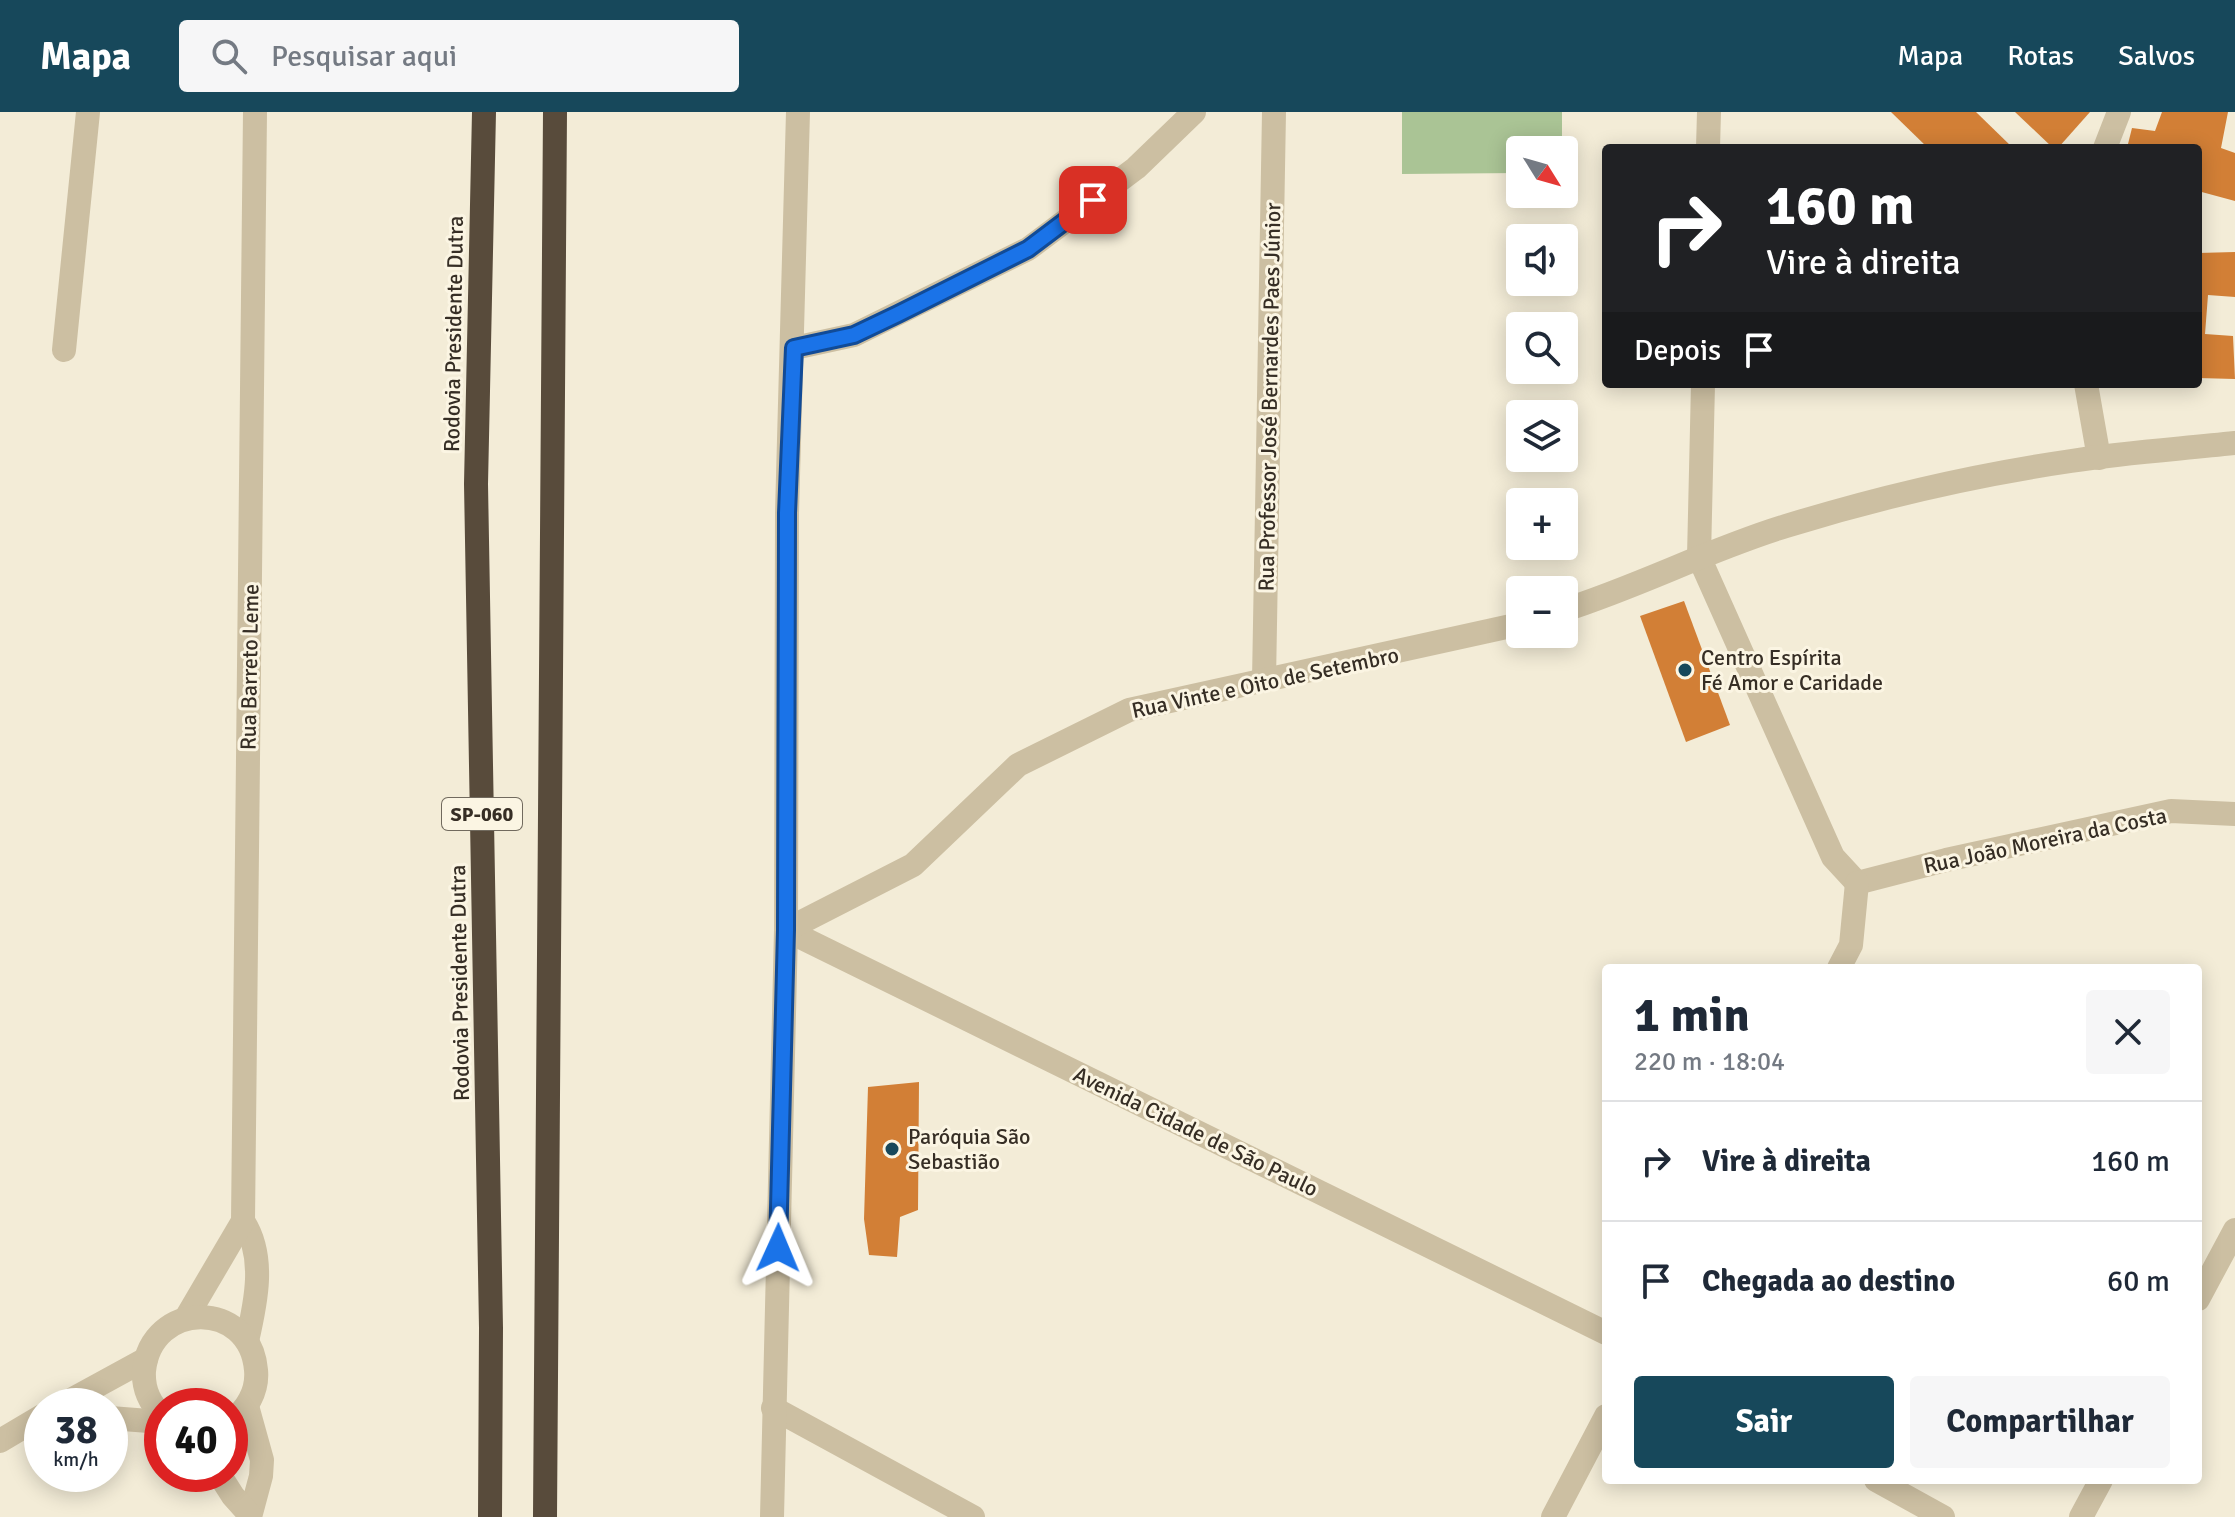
<!DOCTYPE html>
<html lang="pt">
<meta charset="utf-8">
<style>
body{margin:0;font-family:Signika,sans-serif;background:#f6f6f7;color:#1f2937;height:100vh;display:flex;flex-direction:column;font-size:30px;white-space:nowrap}
*{box-sizing:border-box;margin:0}
p{font-size:26px;color:#747a83}
.icon{flex:none;width:44px;height:44px;fill:none;stroke:currentColor;stroke-width:2;stroke-linecap:round;stroke-linejoin:round}
.map{position:relative;flex:1;overflow:hidden}
.drawer{position:absolute;left:1602px;top:852px;width:600px;height:520px;display:flex;flex-direction:column;background:#fff;border-radius:8px;box-shadow:0 4px 20px #0003}
.drawer>*{flex:none}
.top-card{position:absolute;left:1602px;top:32px;width:600px;height:244px;border-radius:8px;box-shadow:0 4px 20px #0003;background:#202124;color:#fff;overflow:hidden}
.needle{width:52px;rotate:127deg}
.buttons{position:absolute;left:1506px;top:24px;display:grid;gap:16px}
.buttons a{display:grid;place-items:center;width:72px;height:72px;border-radius:8px;background:#fff;box-shadow:0 4px 20px #0003;font-size:40px}
.speed{position:absolute;left:24px;top:1276px;display:flex;gap:16px;font-size:40px;font-weight:700;text-align:center}
.speed>*{display:grid;place-content:center;width:104px;height:104px;border-radius:50%;background:#fff;box-shadow:0 4px 20px #0003;line-height:1}
.speed small{font-size:20px;font-weight:400}
.speed .limit{border:12px solid #d22;background:#fff;color:#111}
.pin{position:absolute;display:grid;place-items:center;width:68px;height:68px;color:#fff;margin:-34px;border-radius:16px;box-shadow:0 4px 12px #0006}
.me{position:absolute;width:88px;margin:-44px;rotate:1deg;stroke-linejoin:round;filter:drop-shadow(0 0 6px #0008)}
.turn{display:flex;align-items:center;gap:28px;height:168px;padding:0 32px;font-size:36px}
.turn .icon{width:104px;height:104px;stroke-width:2.5}
.turn b{display:block;font-size:56px;line-height:68px}
.then{display:flex;align-items:center;height:76px;padding:0 32px;background:#0003;gap:16px;font-size:30px}
.round{display:grid;place-items:center;flex:none;width:84px;height:84px;border-radius:8px;background:#f6f6f7}
.overview{display:flex;align-items:center;justify-content:space-between;height:136px;padding:0 32px}
h1{font-size:48px;font-weight:800;line-height:60px}
.action{display:flex;gap:16px;margin-top:auto;padding:16px 32px}
.action a{flex:1;height:92px;border-radius:8px;background:#17485b;color:#fff;font-size:32px;font-weight:800;line-height:92px;text-align:center}
.action a+a{background:#f6f6f7;color:#1f2937}
ul{padding:0;list-style:none}
li{display:flex;align-items:center;gap:24px;height:120px;padding:0 32px;border-top:2px solid #e0e1e3}
li div{flex:1}
li b{display:block;font-size:30px}
li em{font-style:normal}
header{display:flex;align-items:center;gap:48px;box-sizing:border-box;height:112px;padding:0 40px;background:#17485b;color:#fff}
header strong{font-size:38px}
nav{display:flex;gap:44px;margin-inline-start:auto;font-size:28px}
.search{width:560px;height:72px;background:#f6f6f7;display:flex;align-items:center;gap:20px;box-sizing:border-box;padding:0 28px;border-radius:8px;color:#747a83;font-size:30px}
.map>svg:first-child{display:block}
.green{fill:#aac495}
.building{fill:#d27f36}
.lines{fill:none;stroke-linecap:round;stroke-linejoin:round}
.minor{stroke:#ccbfa2;stroke-width:24}
.highway{stroke:#584b3b;stroke-width:24}
.route-casing{stroke:#114b97;stroke-width:20}
.route{stroke:#1a73e8;stroke-width:14}
.poi-dot{fill:#17485b;stroke:#fbf5e3;stroke-width:3}
.labels{text-anchor:middle;stroke-width:6;stroke-linejoin:round;paint-order:stroke}
.shield{fill:#fbf5e3;stroke:#716a5e;stroke-width:2}
.shield-label{font-size:20px;font-weight:bold;fill:#362e25}
.street-label{font-size:22px;fill:#362e25;stroke:#fbf5e3}
.poi-label{font-size:22px;fill:#362e25;stroke:#fbf5e3;text-anchor:start}
</style>
<header>
<strong>Mapa</strong>
<div class="search"><svg class="icon" aria-label="search" viewBox="0 0 24 24"><circle cx="10" cy="10" r="6"/><path d="M15 15l6 6"/></svg>Pesquisar aqui</div>
<nav><a>Mapa</a><a>Rotas</a><a>Salvos</a></nav>
</header>
<div class="map">
<svg width="2235" height="1405" viewBox="0 0 2235 1405">
<rect width="100%" height="100%" fill="#f3ecd7"/>
<path class="green" d="M1402,0H1562V38H1520V61L1402,62Z"/>
<g class="building">
<path d="M1891,0H1976L2013,36H1928Z"/>
<path d="M2015,0H2090L2058,36H2053Z"/>
<path d="M2162,0H2228L2221,36L2235,41V89L2198,79V36H2127L2132,16L2155,19Z"/>
<path d="M2235,140V185L2208,183L2205,222L2233,224L2235,267L2198,266V141Z"/>
<path d="M1684,489L1730,613L1686,630L1640,504Z"/>
<path d="M919,970L918,1098L900,1105L897,1145L869,1143L864,1107L868,975Z"/>
</g>
<g class="lines">
<g class="minor">
<path d="M1708,36L1709,0"/>
<path d="M2105,36L2119,0"/>
<path d="M794,236L854,223L1028,137L1136,56L1194,0"/>
<path d="M64,238L88,0"/>
<path d="M1703,272L1699,445L1833,745L1857,771"/>
<path d="M2086,272L2099,346"/>
<path d="M1564,498C1640,474 1710,437 1786,414C1880,385 1975,363 2071,349C2126,340 2181,337 2235,331"/>
<path d="M1264,569L1274,0"/>
<path d="M1857,771L1946,748L2171,699L2235,702"/>
<path d="M786,818L1606,1221"/>
<path d="M786,818L913,753L1018,653L1129,598L1520,512"/>
<path d="M1839,856L1851,833L1857,771"/>
<path d="M243,1109C266,1144 256,1190 247,1229"/>
<path d="M2198,1187L2235,1118"/>
<path d="M186,1206L243,1109L255,0"/>
<path d="M60,1294L146,1247"/>
<path d="M247,1294L262,1348L261,1364L250,1405"/>
<path d="M773,1296L973,1405"/>
<path d="M162,1303C150,1292 143,1276 144,1259C151,1188 250,1187 256,1258C258,1278 247,1299 230,1309"/>
<path d="M110,1306L162,1310"/>
<path d="M0,1329L42,1304"/>
<path d="M219,1362L233,1384L250,1403"/>
<path d="M1876,1368L1943,1405"/>
<path d="M772,1405L786,818L787,401L798,0"/>
<path d="M1553,1405L1606,1304"/>
<path d="M2081,1405L2101,1368"/>
</g>
<g class="highway">
<path d="M484,0L476,372L491,1216L490,1405"/>
<path d="M545,1405L555,0"/>
</g>
</g>
<g class="lines">
<defs>
<path id="route" d="M778,1136L786,818L787,401L794,236L854,223L898,202L1028,137L1093,88"/>
</defs>
<use href="#route" class="route-casing"/>
<use href="#route" class="route"/>
</g>
<g class="poi-dot">
<circle cx="1685" cy="558" r="8"/>
<circle cx="892" cy="1037" r="8"/>
</g>
<g class="labels">
<rect class="shield" x="442" y="686" width="80" height="32" rx="6"/>
<g class="shield-label">
<text x="482" y="709">SP-060</text>
</g>
<g class="street-label">
<text transform="translate(453 222) rotate(-89)" y="8">Rodovia Presidente Dutra</text>
<text transform="translate(1269 285) rotate(-89)" y="8">Rua Professor José Bernardes Paes Júnior</text>
<text transform="translate(249 555) rotate(-89)" y="8">Rua Barreto Leme</text>
<text transform="translate(1265 570) rotate(-12)" y="8">Rua Vinte e Oito de Setembro</text>
<text transform="translate(2045 728) rotate(-12)" y="8">Rua João Moreira da Costa</text>
<text transform="translate(459 871) rotate(-91)" y="8">Rodovia Presidente Dutra</text>
<text transform="translate(1196 1019) rotate(26)" y="8">Avenida Cidade de São Paulo</text>
</g>
<g class="poi-label">
<text x="1701" y="553">Centro Espírita<tspan x="1701" dy="25">Fé Amor e Caridade</tspan></text>
<text x="908" y="1032">Paróquia São<tspan x="908" dy="25">Sebastião</tspan></text>
</g>
</g>
</svg>
<div class="buttons">
<a><svg class="needle" viewBox="-14 -14 28 28"><path d="M0-13l5 13h-10z" fill="#e53935"/><path d="M0 13l5-13h-10z" fill="#747a83"/></svg></a>
<a><svg class="icon" aria-label="sound" viewBox="0 0 24 24"><path d="M4 9h4l5-4v14l-5-4H4zM17 9q2 3 0 6"/></svg></a>
<a><svg class="icon" aria-label="search" viewBox="0 0 24 24"><circle cx="10" cy="10" r="6"/><path d="M15 15l6 6"/></svg></a>
<a><svg class="icon" aria-label="layers" viewBox="0 0 24 24"><path d="M12 4l9 5-9 5-9-5zM3 14l9 5 9-5"/></svg></a>
<a>+</a>
<a>−</a>
</div>
<div class="speed"><div>38<small>km/h</small></div><div class="limit">40</div></div>
<div class="pin" style="left:1093px;top:88px;background:#d93025"><svg class="icon" aria-label="arrive" viewBox="0 0 24 24"><path d="M6 21V4h12l-3 4 3 4H6"/></svg></div>
<svg class="me" style="left:778px;top:1136px" viewBox="-20 -20 40 40"><path d="M0-17L14 15 0 8-14 15z" fill="#1a73e8" stroke="#fff" stroke-width="4"/></svg>
<div class="top-card">
<div class="turn"><svg class="icon" aria-label="right" viewBox="0 0 24 24"><path d="M7 20v-9h11M14 6l5 5-5 5"/></svg><div><b>160 m</b>Vire à direita</div></div>
<div class="then">Depois<svg class="icon" aria-label="arrive" viewBox="0 0 24 24"><path d="M6 21V4h12l-3 4 3 4H6"/></svg></div>
</div>
<section class="drawer">
<div class="overview"><div><h1>1 min</h1><p>220 m · 18:04</p></div><a class="round"><svg class="icon" aria-label="close" viewBox="0 0 24 24"><path d="M6 6l12 12M18 6L6 18"/></svg></a></div>
<ul>
<li><svg class="icon" aria-label="right" viewBox="0 0 24 24"><path d="M7 20v-9h11M14 6l5 5-5 5"/></svg><div><b>Vire à direita</b></div><em>160 m</em></li>
<li><svg class="icon" aria-label="arrive" viewBox="0 0 24 24"><path d="M6 21V4h12l-3 4 3 4H6"/></svg><div><b>Chegada ao destino</b></div><em>60 m</em></li>
</ul>
<div class="action"><a>Sair</a><a>Compartilhar</a></div>
</section>
</div>
